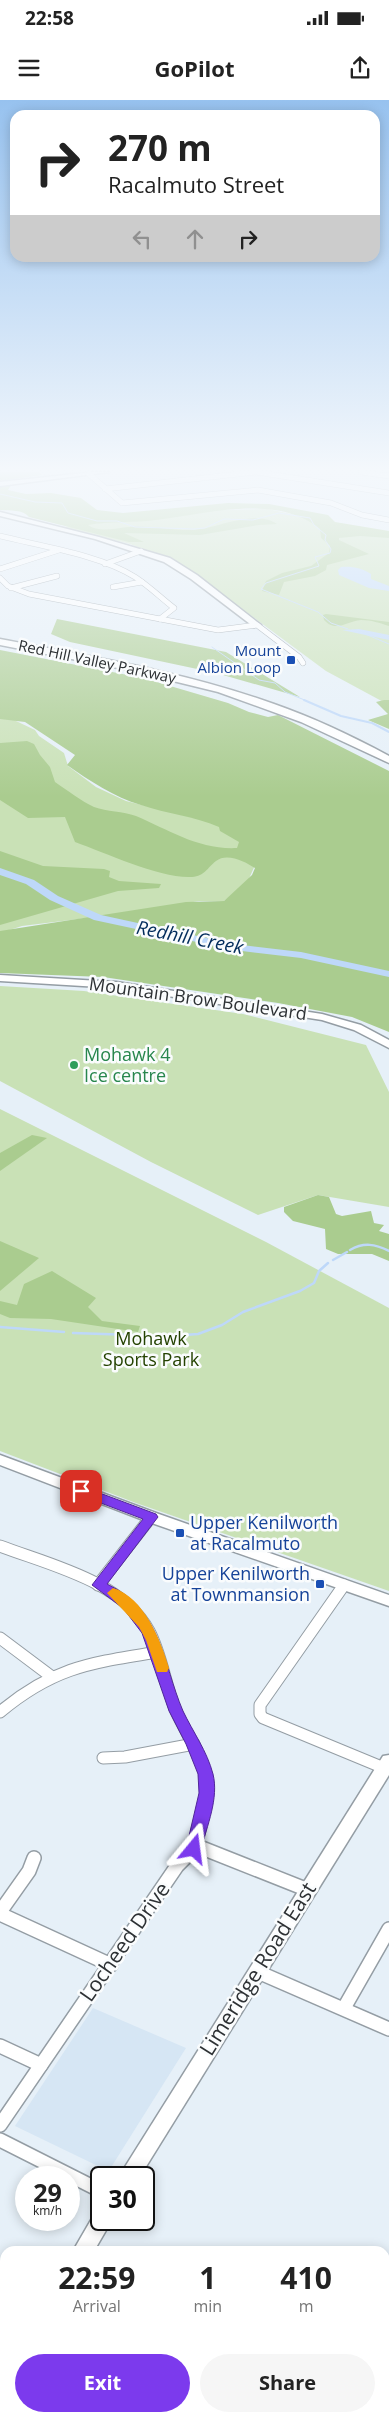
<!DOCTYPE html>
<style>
body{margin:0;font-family:"Open Sans",sans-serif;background:#f6f6f6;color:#222;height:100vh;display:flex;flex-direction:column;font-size:19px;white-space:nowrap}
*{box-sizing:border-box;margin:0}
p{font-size:16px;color:#767676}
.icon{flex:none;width:28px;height:28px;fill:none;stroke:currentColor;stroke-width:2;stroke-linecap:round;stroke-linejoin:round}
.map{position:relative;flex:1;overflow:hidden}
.sheet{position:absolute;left:0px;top:2146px;width:390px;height:176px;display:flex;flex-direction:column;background:#fff;border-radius:15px 15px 0 0;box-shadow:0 2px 12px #0003}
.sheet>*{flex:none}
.hud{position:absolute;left:10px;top:10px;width:370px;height:152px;border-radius:15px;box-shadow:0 2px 12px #0003;background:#fff;color:#222;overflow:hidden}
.speed{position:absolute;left:15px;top:2066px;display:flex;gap:10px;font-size:25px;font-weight:700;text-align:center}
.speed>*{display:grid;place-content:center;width:65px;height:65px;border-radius:50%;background:#fff;box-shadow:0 2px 12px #0003;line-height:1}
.speed small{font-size:12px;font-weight:400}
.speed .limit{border:2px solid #111;border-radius:8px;background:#fff;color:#111}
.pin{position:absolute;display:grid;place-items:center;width:42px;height:42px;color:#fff;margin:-21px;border-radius:10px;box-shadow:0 2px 8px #0006}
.me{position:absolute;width:55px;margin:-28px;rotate:16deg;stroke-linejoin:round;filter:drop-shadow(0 0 4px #0008)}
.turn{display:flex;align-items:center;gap:18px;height:105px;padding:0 15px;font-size:22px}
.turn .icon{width:65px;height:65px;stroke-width:2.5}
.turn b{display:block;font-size:35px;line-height:42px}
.lanes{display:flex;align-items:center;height:48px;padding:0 15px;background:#0003;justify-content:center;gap:25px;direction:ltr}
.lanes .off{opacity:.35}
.eta{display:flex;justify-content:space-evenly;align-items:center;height:85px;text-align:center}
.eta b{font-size:30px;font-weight:700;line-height:35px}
.action{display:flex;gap:10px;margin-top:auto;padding:10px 15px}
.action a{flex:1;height:58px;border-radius:30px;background:#7c3aed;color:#fff;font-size:20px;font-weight:700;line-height:58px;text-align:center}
.action a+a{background:#f6f6f6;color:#222}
.status{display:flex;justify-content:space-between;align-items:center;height:35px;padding:0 25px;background:#fff;direction:ltr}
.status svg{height:14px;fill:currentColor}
header{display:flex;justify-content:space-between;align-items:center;height:65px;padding:0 15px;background:#fff;font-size:22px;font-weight:700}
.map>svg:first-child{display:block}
.built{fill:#d6e6f4}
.green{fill:#c9e1b6}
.forest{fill:#aacc8f}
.water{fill:#bed8f9}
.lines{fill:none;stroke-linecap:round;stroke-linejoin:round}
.stream-far2{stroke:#bed8f9;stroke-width:1}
.stream-far1{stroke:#bed8f9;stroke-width:2}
.stream{stroke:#bed8f9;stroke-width:2.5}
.river{fill:#bed8f9;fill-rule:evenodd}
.street-far2-casing{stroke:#949da4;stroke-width:6}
.street-far1-casing{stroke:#949da4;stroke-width:13}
.street-casing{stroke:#949da4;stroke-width:16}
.secondary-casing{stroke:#949da4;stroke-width:3}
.highway-casing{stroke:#949da4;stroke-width:3}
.street-far2{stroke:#fff;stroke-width:5}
.street-far1{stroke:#fff;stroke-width:11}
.street{stroke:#fff;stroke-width:13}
.secondary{fill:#fff;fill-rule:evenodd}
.highway{fill:#fff;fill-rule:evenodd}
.route{fill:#7c3aed;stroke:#51269a}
.slow{fill:#f59e0b}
.transit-dot{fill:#1a4fb4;stroke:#fafcfd;stroke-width:2}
.leisure-dot{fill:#2e9e5b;stroke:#fafcfd;stroke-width:2}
.labels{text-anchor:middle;stroke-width:5;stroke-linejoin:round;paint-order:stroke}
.far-transit-label{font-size:15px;fill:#164399;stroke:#fafcfd;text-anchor:end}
.far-street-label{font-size:15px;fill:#2d3134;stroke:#fafcfd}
.street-label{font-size:18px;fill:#2d3134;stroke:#fafcfd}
.leisure-label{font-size:18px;fill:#27864d;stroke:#fafcfd;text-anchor:start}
.park-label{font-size:18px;fill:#244200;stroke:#fafcfd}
.transit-label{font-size:18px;fill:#164399;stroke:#fafcfd;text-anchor:start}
.water-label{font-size:19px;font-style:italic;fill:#022c5b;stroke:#fafcfd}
.near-street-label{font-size:21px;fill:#2d3134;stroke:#fafcfd}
</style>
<div class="status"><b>22:58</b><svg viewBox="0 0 49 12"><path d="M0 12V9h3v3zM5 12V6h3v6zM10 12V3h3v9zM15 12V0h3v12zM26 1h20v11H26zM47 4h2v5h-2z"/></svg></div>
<header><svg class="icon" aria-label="menu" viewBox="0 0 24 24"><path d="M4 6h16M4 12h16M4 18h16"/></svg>GoPilot<svg class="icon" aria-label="share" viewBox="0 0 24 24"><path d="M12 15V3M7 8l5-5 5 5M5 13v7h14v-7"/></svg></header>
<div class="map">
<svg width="389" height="2322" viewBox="0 0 389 2322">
<rect width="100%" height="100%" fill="#e6f0f8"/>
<path class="built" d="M93,1908L186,1948L110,2069L102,2068L15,2026Z"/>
<g class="green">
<path d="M268,409L389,435V605L326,571L181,464L130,444L63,427L218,410Z"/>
<path d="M0,602L16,621L35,630L39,636L64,653L68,666L96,687L126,701L231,727L256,763L247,783L224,801H199L127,813L22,826L0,833Z"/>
<path d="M0,886L84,891L243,914L366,945L389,992V1107L318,1095L258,1115L151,1062L0,981Z"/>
<path d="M0,1009L266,1142L389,1208V1491L136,1403L0,1351Z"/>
</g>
<g class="forest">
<path d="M0,372H39L42,375L0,381Z"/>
<path d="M11,385L8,390L26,394L51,393L81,398L97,410L123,413L228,403L269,404L328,415L335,422L389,431V438L360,436L339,438V440L369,454L327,465L326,470L315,476L284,482L279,495L262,491L266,481L282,473L311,466L329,453L330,446L321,438L320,429C277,393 206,414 156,420C133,423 110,421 88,425C99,433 116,428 129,427C150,425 172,431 194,430C218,428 255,409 277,424L259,425L200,435L124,433L144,442H129L29,417C23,409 10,411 0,410V386Z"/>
<path d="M326,514L389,522V526C380,523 371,520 361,520C347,521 336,533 324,520L323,515Z"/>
<path d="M57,519L226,552L300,597L216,573L70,542L51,534Z"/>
<path d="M0,550L143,578L228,603L249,612L268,617L278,615L389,671V932L352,917L278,903L103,877L0,873V831L186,802L224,801L252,775L255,768C246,762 227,752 216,761C207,768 205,776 192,777C161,779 106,753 75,742L65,717L28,718L0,700V643L27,641L34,644L40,655L50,667L55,682C67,690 81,701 94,707C107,712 123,711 136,716C169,730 199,750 237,748L239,742L220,731L219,727C194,716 167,714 141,705C114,697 90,681 67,665L75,655L25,622L0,619Z"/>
<path d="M384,600H389V629L368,620L388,614L376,602Z"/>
<path d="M0,751L43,766L104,769L110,771L109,777L119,781L161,784L159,788L118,791L0,825Z"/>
<path d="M32,1035L47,1038L0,1071V1053Z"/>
<path d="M318,1095L329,1097L336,1114L342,1116L371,1111L374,1123L384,1125L379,1131L389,1134V1161L372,1154H338L326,1149L325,1129L293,1121L284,1112V1107Z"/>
<path d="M0,1141L39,1158L0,1191Z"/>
<path d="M52,1171L96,1198L88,1207L102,1221L140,1226L138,1232L51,1219L10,1218L0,1214V1201L17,1205L24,1184Z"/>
</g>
<g class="water">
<path d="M341,467C352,466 362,468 371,474V479L389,486V491L369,488L339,475L338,470Z"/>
<path d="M359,529L389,535V540L342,530Z"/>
</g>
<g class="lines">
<g class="stream-far2">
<path d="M0,394L35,402L62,403L68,413L97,421H117L135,427L194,429L205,428L224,419L253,420L279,413L310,418L314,425L326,435L325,440L331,449L330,453L315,457L319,466L266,483L261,489L318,512L331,523L348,529"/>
<path d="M365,534L389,544"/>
<path d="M212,547L259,580L275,583L285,592L307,601"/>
</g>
<path class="stream-far1" d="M304,600L341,616L372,623L389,632"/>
<g class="stream">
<path d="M350,1150C364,1142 375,1144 389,1151"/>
<path d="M333,1160L347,1152"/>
<path d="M0,1227L64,1232"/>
<path d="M73,1233L163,1236"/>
<path d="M171,1236L198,1234L222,1225L243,1212L300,1191L314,1183L319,1171L328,1163"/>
</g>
<path class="river" d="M0,768L34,780L58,796L101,815L234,844L301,852L389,871V877L301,858L234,850L94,820L50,800L26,784L0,775Z"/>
<defs>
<g id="street-far2">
<path d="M361,372L389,376"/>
<path d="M89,374L122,403L258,390L331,403L362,415L389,420"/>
<path d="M105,389L256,372L389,393"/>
<path d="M0,436C40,446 101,455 135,477C149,486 161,498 174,508L160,519"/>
<path d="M105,464L141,451"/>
<path d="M0,469L59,450"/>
<path d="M0,478L8,486L29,494L218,530L257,525L299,557L303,563"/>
<path d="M113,487L142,482"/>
<path d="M11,488L57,476"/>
</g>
<g id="street-far1">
<path d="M0,1446C50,1465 122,1481 149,1531C162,1555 165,1585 176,1611C187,1637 207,1661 207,1692C207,1704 201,1717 199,1729"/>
<path d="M98,1485L151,1417"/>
<path d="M344,1485L260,1605V1614L263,1618L384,1668"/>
<path d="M0,1538L52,1577"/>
<path d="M0,1612C54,1567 90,1563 157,1552"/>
<path d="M103,1658L125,1657L194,1644"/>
</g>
<g id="street">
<path d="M194,1749L202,1748L308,1790"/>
<path d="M0,1812L29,1771L34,1758"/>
<path d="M0,1814L111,1865"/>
<path d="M258,1872L389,1929"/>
<path d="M344,1908L389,1829"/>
<path d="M0,1946L41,1965"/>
<path d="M0,2025L177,1766L194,1749L199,1728"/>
<path d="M0,2040L101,2091"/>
</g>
<g id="secondary">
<path d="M93,372H109L0,386V382Z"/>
<path d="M0,412L99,437L170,458L197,475L261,525L254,527L191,479L164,462L95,439L0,416Z"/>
<path d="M0,875L116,882L322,914L361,925L389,940V948L354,930L322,920L116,888L0,881Z"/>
<path d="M0,1355L156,1413L389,1495V1506L146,1421L0,1365Z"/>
<path d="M389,1655V1675L139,2078H118L383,1656Z"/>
<path d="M101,2111V2120H112L94,2151H73L95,2113Z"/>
<path d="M5,2271V2298L0,2301V2274Z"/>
</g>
<g id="highway">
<path d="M0,539C92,557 186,572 274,604C314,618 352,636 389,656V663L301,622L218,592L128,570L0,545Z"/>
<path d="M389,2266V2296L385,2298V2268Z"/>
<path d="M335,2318H365L363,2322H333Z"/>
</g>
</defs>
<use href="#street-far2" class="street-far2-casing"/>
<use href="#street-far1" class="street-far1-casing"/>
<use href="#street" class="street-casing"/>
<use href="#secondary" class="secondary-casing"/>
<use href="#highway" class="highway-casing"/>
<use href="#street-far2" class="street-far2"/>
<use href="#street-far1" class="street-far1"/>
<use href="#street" class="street"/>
<use href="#secondary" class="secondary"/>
<use href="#highway" class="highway"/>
</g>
<linearGradient id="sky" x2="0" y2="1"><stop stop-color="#97c2ef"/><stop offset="0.53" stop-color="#f4f8fc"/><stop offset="1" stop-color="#f4f8fc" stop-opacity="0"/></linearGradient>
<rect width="389" height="697" fill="url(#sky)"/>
<path class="route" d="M81,1386L156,1414L158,1417L107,1484C162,1510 162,1562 183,1611C193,1632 207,1651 213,1674C219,1698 207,1726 201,1749L199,1753L194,1755L188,1753L186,1749L199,1693L198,1674L186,1644L169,1611L142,1533L123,1508L92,1485L143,1419L77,1394L75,1391Z"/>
<path class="slow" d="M113,1488C144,1497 161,1541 169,1568L167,1572H157L146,1540L139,1527L107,1493Z"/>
<g class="transit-dot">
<rect x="286" y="555" width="10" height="10" rx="2.5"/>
<rect x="175" y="1428" width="10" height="10" rx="2.5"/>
<rect x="315" y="1479" width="10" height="10" rx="2.5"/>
</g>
<circle class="leisure-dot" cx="74" cy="965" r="5"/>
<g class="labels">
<g class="far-transit-label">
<text x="281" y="556">Mount<tspan x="281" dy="17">Albion Loop</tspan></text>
</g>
<g class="far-street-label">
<text transform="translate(97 562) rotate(12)" y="5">Red Hill Valley Parkway</text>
</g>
<g class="street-label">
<text transform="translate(198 899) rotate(8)" y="6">Mountain Brow Boulevard</text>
</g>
<g class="leisure-label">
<text x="84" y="961">Mohawk 4<tspan x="84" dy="21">Ice centre</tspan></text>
</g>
<g class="park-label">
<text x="151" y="1245">Mohawk<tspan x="151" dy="21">Sports Park</tspan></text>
</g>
<g class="transit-label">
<text x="190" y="1429">Upper Kenilworth<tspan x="190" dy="21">at Racalmuto</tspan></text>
<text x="310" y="1480" text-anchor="end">Upper Kenilworth<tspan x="310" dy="21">at Townmansion</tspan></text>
</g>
<g class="water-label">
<text transform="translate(190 837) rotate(11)" y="7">Redhill Creek</text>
</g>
<g class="near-street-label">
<text transform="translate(125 1842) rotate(-55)" y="7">Locheed Drive</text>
<text transform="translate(258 1869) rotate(-58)" y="7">Limeridge Road East</text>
</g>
</g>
</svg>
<div class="speed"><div>29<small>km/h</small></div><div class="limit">30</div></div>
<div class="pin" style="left:81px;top:1391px;background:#d93025"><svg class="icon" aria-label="arrive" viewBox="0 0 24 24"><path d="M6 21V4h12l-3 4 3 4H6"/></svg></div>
<svg class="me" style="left:194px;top:1749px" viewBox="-20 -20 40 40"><path d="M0-17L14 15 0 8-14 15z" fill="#7c3aed" stroke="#fff" stroke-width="4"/></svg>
<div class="hud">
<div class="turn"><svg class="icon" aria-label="right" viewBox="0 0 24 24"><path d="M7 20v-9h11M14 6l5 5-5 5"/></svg><div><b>270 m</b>Racalmuto Street</div></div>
<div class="lanes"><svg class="icon off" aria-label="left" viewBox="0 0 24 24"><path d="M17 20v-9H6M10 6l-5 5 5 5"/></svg><svg class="icon off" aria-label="ahead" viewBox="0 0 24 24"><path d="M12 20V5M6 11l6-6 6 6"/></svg><svg class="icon" aria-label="right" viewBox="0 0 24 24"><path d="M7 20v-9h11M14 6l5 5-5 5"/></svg></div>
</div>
<section class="sheet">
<div class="eta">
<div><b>22:59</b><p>Arrival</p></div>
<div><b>1</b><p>min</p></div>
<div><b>410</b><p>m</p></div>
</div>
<div class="action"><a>Exit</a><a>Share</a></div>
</section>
</div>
